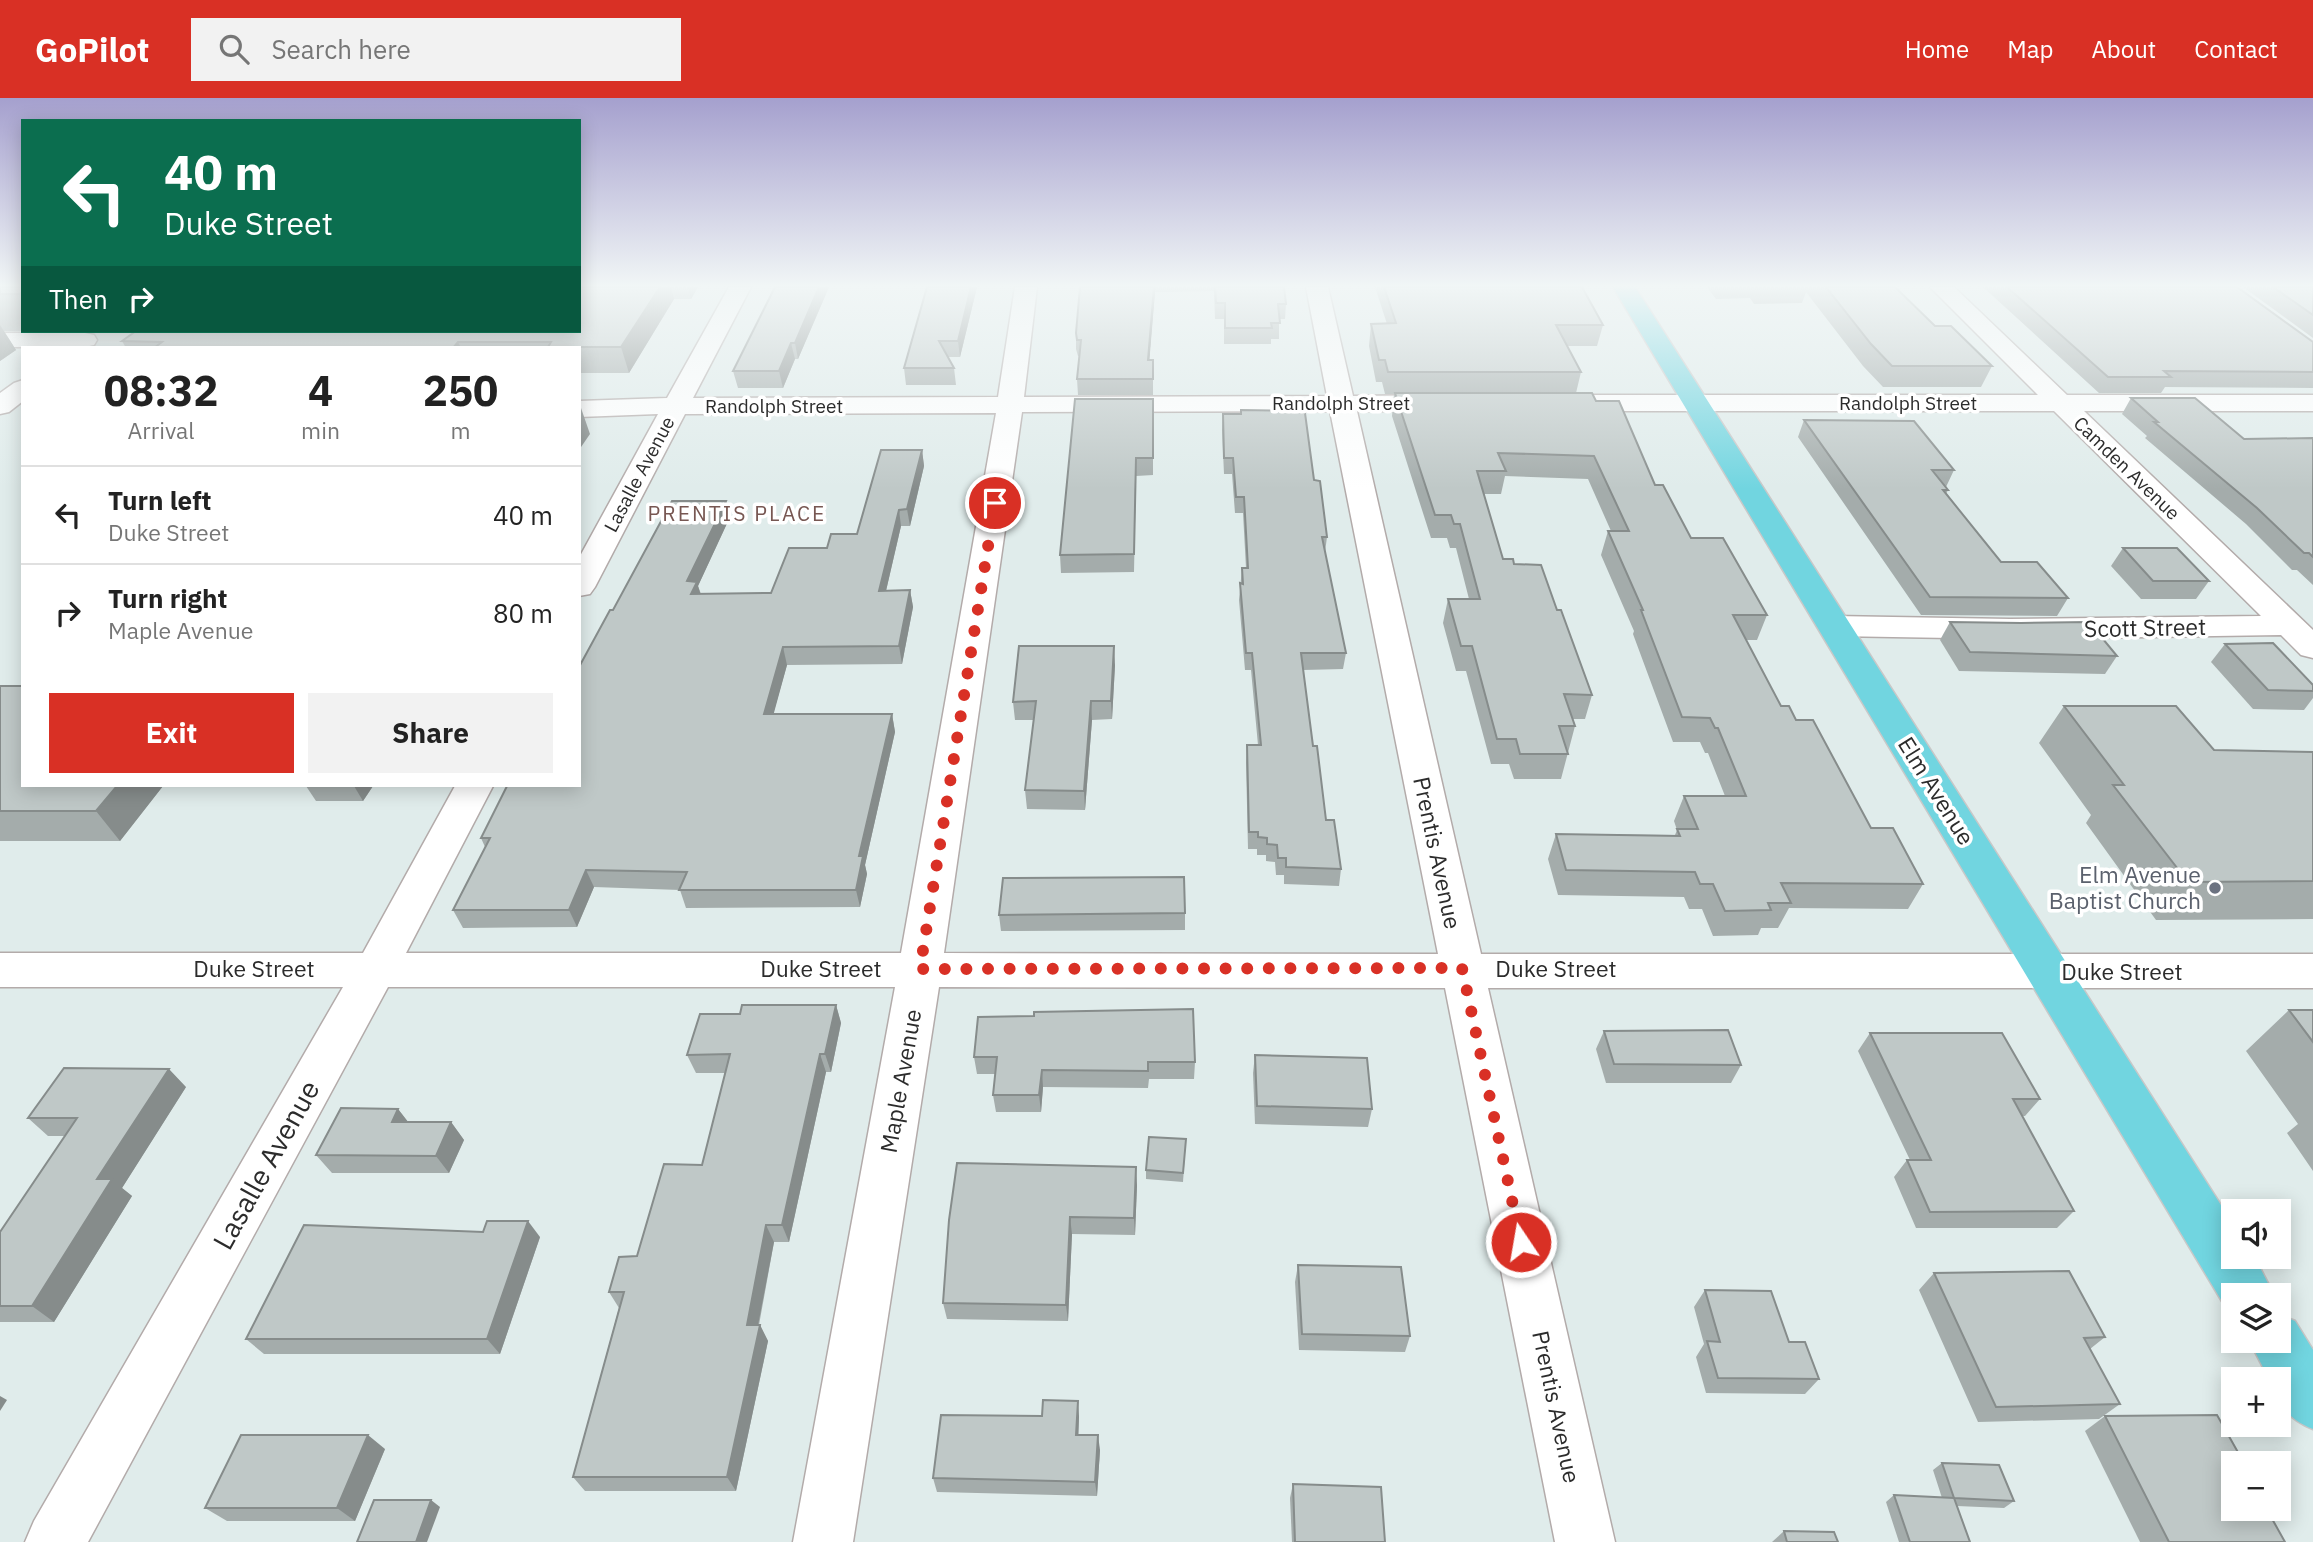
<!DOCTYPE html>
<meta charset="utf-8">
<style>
body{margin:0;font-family:"IBM Plex Sans",sans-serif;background:#f2f2f2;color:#222;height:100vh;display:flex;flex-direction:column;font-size:26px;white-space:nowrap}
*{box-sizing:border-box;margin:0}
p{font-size:23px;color:#767676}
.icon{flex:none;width:38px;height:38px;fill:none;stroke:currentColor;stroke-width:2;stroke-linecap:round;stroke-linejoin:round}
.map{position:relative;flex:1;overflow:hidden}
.details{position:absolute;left:21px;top:248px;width:560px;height:441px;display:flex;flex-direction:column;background:#fff;border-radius:0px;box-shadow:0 4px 18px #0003}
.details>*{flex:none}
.banner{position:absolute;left:21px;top:21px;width:560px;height:214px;border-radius:0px;box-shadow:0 4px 18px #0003;background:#0b6e4f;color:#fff;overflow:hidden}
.controls{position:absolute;left:2221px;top:1101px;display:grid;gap:14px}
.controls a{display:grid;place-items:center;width:70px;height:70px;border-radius:0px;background:#fff;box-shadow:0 4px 18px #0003;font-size:35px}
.pin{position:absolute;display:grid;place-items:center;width:60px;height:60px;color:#fff;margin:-30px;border:4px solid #fff;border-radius:50%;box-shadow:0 2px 7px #0007}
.me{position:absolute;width:77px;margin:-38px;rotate:348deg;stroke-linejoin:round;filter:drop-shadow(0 0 5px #0008)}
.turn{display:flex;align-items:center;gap:24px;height:147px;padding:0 28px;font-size:32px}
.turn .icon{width:91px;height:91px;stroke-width:2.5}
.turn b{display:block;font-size:49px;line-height:60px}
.then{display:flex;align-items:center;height:66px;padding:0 28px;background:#0003;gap:14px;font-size:26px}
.eta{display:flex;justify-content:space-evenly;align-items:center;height:119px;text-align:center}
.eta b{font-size:42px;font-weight:700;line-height:49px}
.button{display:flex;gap:14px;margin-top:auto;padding:14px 28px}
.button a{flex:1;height:80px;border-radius:0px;background:#d93025;color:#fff;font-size:28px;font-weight:700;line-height:80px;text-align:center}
.button a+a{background:#f2f2f2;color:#222}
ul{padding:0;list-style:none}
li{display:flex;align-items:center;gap:21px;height:98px;padding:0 28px;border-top:2px solid #e0e0e0}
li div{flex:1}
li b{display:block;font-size:26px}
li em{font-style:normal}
header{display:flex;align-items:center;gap:42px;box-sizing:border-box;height:98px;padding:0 35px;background:#d93025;color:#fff}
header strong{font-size:33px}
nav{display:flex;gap:38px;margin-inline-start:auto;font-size:24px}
.search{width:490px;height:63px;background:#f2f2f2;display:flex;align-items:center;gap:18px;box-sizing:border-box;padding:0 24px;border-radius:0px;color:#767676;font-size:26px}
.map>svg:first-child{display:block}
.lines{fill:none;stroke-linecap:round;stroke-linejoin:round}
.minor-casing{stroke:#b3abaa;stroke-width:3}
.major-casing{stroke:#c8c8c8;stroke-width:3}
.minor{fill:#fff;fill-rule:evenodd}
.major{fill:#71d5e0;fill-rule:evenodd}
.wall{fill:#a4acab}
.shaded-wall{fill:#868c8b}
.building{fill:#bfc8c7;stroke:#868c8b;stroke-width:2}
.route{stroke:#d93025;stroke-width:12;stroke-dasharray:0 21.6}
.worship-dot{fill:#6b7280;stroke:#fff;stroke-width:2.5}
.labels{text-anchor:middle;stroke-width:7;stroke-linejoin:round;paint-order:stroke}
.far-street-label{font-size:19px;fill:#2c2c2c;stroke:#fff}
.far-neighbourhood-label{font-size:21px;letter-spacing:2px;fill:#775752;stroke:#fff}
.street-label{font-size:23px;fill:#2c2c2c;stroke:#fff}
.worship-label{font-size:23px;fill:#5b616d;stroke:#fff;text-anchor:end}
.near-street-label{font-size:28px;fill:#2c2c2c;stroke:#fff}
</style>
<header>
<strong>GoPilot</strong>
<div class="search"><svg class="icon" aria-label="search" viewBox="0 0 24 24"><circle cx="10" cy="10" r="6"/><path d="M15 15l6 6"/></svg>Search here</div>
<nav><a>Home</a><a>Map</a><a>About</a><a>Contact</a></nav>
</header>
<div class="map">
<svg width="2313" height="1444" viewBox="0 0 2313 1444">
<rect width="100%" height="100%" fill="#e0eceb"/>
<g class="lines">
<defs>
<g id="minor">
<path d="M729,189H751L693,300L998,299L1015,189H1037L1024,299L1327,298L1306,189H1328L1353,298L1445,297L1454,299L1458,305L1454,311L1445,313H1357L1481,856H2313V890H1488L1615,1444H1555L1445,890L939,889L853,1444H793L895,889H388L88,1444H25L34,1423L343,889H0V855H363L455,688H493L406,855H901L996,315L685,316L595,489L590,496L579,498V460L658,316L579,319V303L667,300ZM1330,313L1438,856L944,855L1022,314Z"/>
<path d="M1930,189H1954L2067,297H2313V313H2084L2313,532V560L2301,557L2281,537L2010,541L1834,538L1822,535L1818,528L1822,521L1834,518L2010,521L2261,518L2054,313H1568L1559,311L1555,305L1559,299L1568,297H2038Z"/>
<path d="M0,235H85L94,237L97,242L94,247L85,249H0Z"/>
<path d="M23,282V303L9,314L0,316V295L14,285Z"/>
</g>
<g id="major">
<path d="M1613,189H1635L2233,1126V1158H2254L2274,1197H2233V1216L2229,1215Z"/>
<path d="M2278,1216L2295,1223L2313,1252V1331C2288,1321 2278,1308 2278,1281H2269L2249,1242H2278Z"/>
</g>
</defs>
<use href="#minor" class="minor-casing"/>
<use href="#major" class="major-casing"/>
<use href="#minor" class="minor"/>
<use href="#major" class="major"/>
</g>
<g class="wall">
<path d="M0,189H23V233H4L16,252L0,263Z"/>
<path d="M579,189H698L691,201H674L629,275H579V250H126L122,243L579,233Z"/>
<path d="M775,189H829L798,261H795L783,290H738L733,273Z"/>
<path d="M977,189L960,259H948L954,270L956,287H906L904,270Z"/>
<path d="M1080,189H1284L1286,206L1285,221H1279V241H1271V246H1224V221H1215L1214,193L1155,194L1149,262H1153V297H1078L1077,281L1080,258H1078L1076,251V235Z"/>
<path d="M1375,189H1582L1603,227L1597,248H1567L1581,274L1576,295L1596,303L1691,440L1767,517L1757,542H1746L1781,608L1796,622L1871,730L1923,786L1908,811L1789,810L1778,830H1761L1758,837L1713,838L1702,811H1689L1684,799L1558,797L1548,761L1556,736L1675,737L1677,732L1674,723L1684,698H1725L1708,655H1705L1700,644H1673L1633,536L1634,533L1601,457L1608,433H1611L1588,381L1505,378L1501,396H1484L1503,461L1514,466L1557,512L1592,597L1585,621H1573L1575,628L1561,681H1514L1509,666H1491L1466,573H1456L1443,525L1448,501H1469L1456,450H1450L1447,440H1431L1392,318L1394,296H1385L1382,284H1376L1369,248L1371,226H1387Z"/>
<path d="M1707,189H1895L1935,228L1992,268L1981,289H1883L1863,268L1806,194L1802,205L1754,206L1750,200L1716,201Z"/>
<path d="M1983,189H2237L2313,244V290L2165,289L2161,295H2099Z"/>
<path d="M2243,189H2313V240Z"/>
<path d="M2131,300L2244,341L2313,340V487L2297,472H2292L2246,426L2145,340L2147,338L2122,316Z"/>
<path d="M1153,301V377L1136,378L1134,474L1061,475L1060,457Z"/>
<path d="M1241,312L1314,382L1327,439L1325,454L1346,555L1343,571L1303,572L1313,648L1326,722L1341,771L1339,788L1284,786V777H1276L1275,764L1266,763V757H1257V751H1248L1246,664L1247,647H1258L1251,572H1245L1239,502L1242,470H1246L1243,415H1235L1232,376H1224L1222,332L1223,316H1241Z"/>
<path d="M1804,322L1954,372L1946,389L1948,392L1946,396L2001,464L2068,500L2057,518L1921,517L1798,339Z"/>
<path d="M922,352L924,368L910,428H901L886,493L910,492L913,509L902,566L787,567L773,616H892L895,634L865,767L867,776L860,809L686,810L680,792L594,789L577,829L463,830L453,812L485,749L481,740L579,688L613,512L726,403L730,419L698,488L701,496L771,495L827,450L857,436Z"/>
<path d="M2123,450L2209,483L2196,501H2141L2111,468Z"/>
<path d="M1950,524L2117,558L2105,576L1959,573L1940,542Z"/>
<path d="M2225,546L2313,587V600L2304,612L2253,611L2211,564Z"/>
<path d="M1115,567L1112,621L1092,622L1085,712L1027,711L1025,692L1034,622H1015L1013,604Z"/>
<path d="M0,588L23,688H179L178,689L163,688L120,743H0Z"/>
<path d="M2064,608L2214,652L2313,654V821L2156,822L2086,725L2091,717L2039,645Z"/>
<path d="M306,688H373L363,703H316Z"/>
<path d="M1185,815V832L1001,833L999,817Z"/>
<path d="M836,907L841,925L831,974H826L789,1144H774L759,1227H760L768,1243L736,1393H585L573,1379L619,1210L609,1194L637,1158L702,1067L725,975H696L687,957L740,916Z"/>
<path d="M2289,912H2313V1073L2287,1035L2298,1026L2246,953Z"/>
<path d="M1034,918L1195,964L1194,981H1149L1148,990L1043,989L1041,1014H996L993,997L996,976H977L974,959Z"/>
<path d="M1604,933L1741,967L1731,985H1606L1596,951Z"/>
<path d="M1870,935L2040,1001L2025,1018H2022L2074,1113L2057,1130H1916L1894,1079L1907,1062H1910L1858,953Z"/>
<path d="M1255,957L1372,1011L1368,1029L1255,1026L1253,975Z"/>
<path d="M186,989L122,1090L132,1098L54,1224H0V1134L66,1038H48L28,1020Z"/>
<path d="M398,1011L408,1024H451L464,1042L449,1075H332L316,1057Z"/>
<path d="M1186,1041L1183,1084L1146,1081V1072Z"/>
<path d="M1137,1087L1135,1137L1072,1136L1068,1223L947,1221L943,1205L949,1122Z"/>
<path d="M540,1139L500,1256H264L246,1241Z"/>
<path d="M1298,1167L1410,1238L1405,1254L1299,1252L1295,1184Z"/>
<path d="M1934,1175L2105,1239L2090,1251L2120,1306L2099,1321L1978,1324L1919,1192Z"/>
<path d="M1705,1192L1789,1244L1819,1281L1805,1296L1706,1295L1696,1259L1704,1246L1694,1209Z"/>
<path d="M1042,1318H1079L1078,1337L1100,1352L1097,1398L937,1394L933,1380Z"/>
<path d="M2105,1318L2233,1365L2285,1444H2140L2085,1333Z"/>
<path d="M385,1351L355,1423H227L205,1410Z"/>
<path d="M1942,1365L2014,1403L2004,1410L1957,1408L1970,1444H1899L1886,1404L1894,1397L1942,1400L1933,1372Z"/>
<path d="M1293,1386L1385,1444H1292L1290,1400Z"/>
<path d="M1784,1433L1838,1444H1772Z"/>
</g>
<g class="shaded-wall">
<path d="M660,189H671L674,201L629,275L621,249Z"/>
<path d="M688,189H698L691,201Z"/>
<path d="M819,189H829L798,261L795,245Z"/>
<path d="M971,189H977L960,259L958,243Z"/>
<path d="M1154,189H1155V194L1148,279V262Z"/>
<path d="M0,227L16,252L0,263Z"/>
<path d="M458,244L461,250H453Z"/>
<path d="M791,245L795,261L783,290L779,273Z"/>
<path d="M581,310L590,336L579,352V312Z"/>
<path d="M922,352L924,368L910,428L907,411Z"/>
<path d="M726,403L730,419L698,488L702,501L697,513L687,483Z"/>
<path d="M899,412L901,428L882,510L879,493Z"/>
<path d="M910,492L913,509L902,566L899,548Z"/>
<path d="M1114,548L1115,567L1112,621L1111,603Z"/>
<path d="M783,549L787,567L769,633L764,616Z"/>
<path d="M1091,603L1092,622L1085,712L1084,693Z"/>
<path d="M892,616L895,634L865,767L867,776L860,809L856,792L859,758Z"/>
<path d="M117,688H163L120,743L96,713Z"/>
<path d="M354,688H373L363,703Z"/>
<path d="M586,772L594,789L577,829L569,812Z"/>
<path d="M836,907L841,925L831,974L825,956Z"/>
<path d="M820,956L826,974L789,1144L782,1127Z"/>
<path d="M169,971L186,989L122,1090L132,1098L54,1224L32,1208L97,1081Z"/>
<path d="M1042,972L1043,989L1041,1014L1039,997Z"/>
<path d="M398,1011L412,1029L392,1024Z"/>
<path d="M451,1024L464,1042L449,1075L436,1058Z"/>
<path d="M1136,1069L1137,1087L1135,1137L1134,1120Z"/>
<path d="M1070,1119L1072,1136L1068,1223L1066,1207Z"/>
<path d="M528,1123L540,1139L500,1256L487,1241Z"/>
<path d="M766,1127L774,1144L755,1243L747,1227Z"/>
<path d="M760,1227L768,1243L736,1393L727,1379Z"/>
<path d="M0,1298L7,1302L0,1313Z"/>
<path d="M1078,1303L1079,1318L1078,1351L1076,1337Z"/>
<path d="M368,1337L385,1351L355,1423L337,1410Z"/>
<path d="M1098,1337L1100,1352L1097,1398L1095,1384Z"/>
<path d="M431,1402L440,1409L427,1444H416Z"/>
</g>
<g class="building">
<path d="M0,189H23V193L19,196H0Z"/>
<path d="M579,189H660L621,249H548L551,244H458L453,250H154L162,244L122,243L136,233H579Z"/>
<path d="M775,189H819L795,245H791L779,273H733Z"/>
<path d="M927,189H971L958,243H939L954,270H904Z"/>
<path d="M1080,189H1154L1148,262H1153V281H1077L1081,242H1077L1076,235Z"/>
<path d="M1215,189H1284L1286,206H1278L1280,225H1271L1272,230H1225V205H1216Z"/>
<path d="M1384,189H1582L1603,227H1556L1581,274H1388L1385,262H1379L1371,226L1396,225Z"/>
<path d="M1826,189H1895L1935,228H1951L1992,268H1892L1871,246Z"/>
<path d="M2007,189H2237L2313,244V274L2164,273L2171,279H2108Z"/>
<path d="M2273,189H2313V217Z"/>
<path d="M1395,295H1592L1596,303H1619L1655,387H1663L1691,440H1723L1767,517H1733L1781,608H1789L1796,622H1813L1871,730H1893L1923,786L1781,785L1791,805H1768L1771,812L1725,813L1713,786H1700L1695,774L1566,772L1556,736L1680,738L1677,731H1698L1684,698H1746L1718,630H1715L1710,620L1682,619L1641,512H1643L1608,433H1629L1594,358L1498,355L1506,373H1477L1503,461H1513L1514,466L1541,467L1557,512H1561L1592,597L1564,596L1575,628H1559L1568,656H1520L1516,641H1497L1472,548H1461L1448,501H1480L1460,426H1454L1451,417H1435Z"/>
<path d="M2131,300H2195L2244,341L2313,340V459L2309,455H2304L2257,410L2154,324H2158Z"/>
<path d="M1075,301H1153V360H1136L1134,456L1060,457Z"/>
<path d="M1241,312L1299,313L1305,315L1314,382L1320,383L1327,439H1322L1346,555H1301L1313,648H1317L1326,722H1334L1341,771L1286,769V760H1278L1277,747L1267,746V740L1258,739V734H1249L1247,647H1261L1252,555H1246L1240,485L1243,486L1242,470H1248L1244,399H1236L1233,360H1224L1223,316H1241Z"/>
<path d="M1804,322L1914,323L1954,372H1932L1948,392H1943L2001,464H2037L2068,500L1930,499Z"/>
<path d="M881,352H922L907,411L899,412L879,493L910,492L899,548L783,549L764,616H892L859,758H863L856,792H679L687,774L586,772L569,812H453L490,740H481L507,688H579V569L610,512H613L672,403H726L687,483L697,484L691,496L771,495L789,450H827L831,436H857Z"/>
<path d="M2123,450H2177L2209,483H2153Z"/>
<path d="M1950,524L2021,525L2089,524L2117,558L1970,554Z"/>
<path d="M2273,545L2313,587V593L2268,592L2225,546Z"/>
<path d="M1019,548H1114L1111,603H1091L1084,693L1025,692L1036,603L1013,604Z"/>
<path d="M0,588H23V688H117L96,713H0Z"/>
<path d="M2064,608H2176L2214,652L2313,654V783L2188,784L2113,687H2124Z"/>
<path d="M1184,779L1185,815L999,817L1003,780Z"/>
<path d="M742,907H836L825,956H820L782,1127H766L747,1227H760L727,1379H573L624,1194H609L619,1159L637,1158L664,1066L702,1067L730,956L687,957L700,916H740Z"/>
<path d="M1193,911L1195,964H1148V973L1042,972L1039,997H993L997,959H974L978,919L1034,918V914Z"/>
<path d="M2289,912H2313V944Z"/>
<path d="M1728,932L1741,967L1614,966L1604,933Z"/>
<path d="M1870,935H2002L2040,1001H2013L2074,1113L1930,1114L1907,1062H1931Z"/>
<path d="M1255,957L1367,960L1372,1011L1257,1008Z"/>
<path d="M64,970L169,971L97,1081H112L32,1208H0V1134L77,1020H28Z"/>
<path d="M341,1010L398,1011L392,1024H451L436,1058L316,1057Z"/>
<path d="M1149,1039L1186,1041L1183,1075L1146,1072Z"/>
<path d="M957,1065L1136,1069L1134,1120L1070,1119L1066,1207L943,1205L949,1122Z"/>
<path d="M487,1123H528L487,1241H246L304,1127L483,1134Z"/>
<path d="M1298,1167L1401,1169L1410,1238L1302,1236Z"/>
<path d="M2069,1173L2105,1239L2084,1240L2120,1306L1996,1309L1934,1175Z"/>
<path d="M1705,1192L1771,1193L1789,1244H1805L1819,1281L1718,1280L1707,1243L1720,1244Z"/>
<path d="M1043,1302L1078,1303L1076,1337H1098L1095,1384L933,1380L941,1317L1042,1318Z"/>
<path d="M2217,1317L2244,1365H2233V1410H2266L2285,1444H2169L2105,1318Z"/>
<path d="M241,1337H368L337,1410H205Z"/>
<path d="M1942,1365L1999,1367L2014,1403L1954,1400Z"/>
<path d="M1293,1386L1381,1389L1385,1444H1295Z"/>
<path d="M1894,1397L1954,1400L1970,1444H1910Z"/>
<path d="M374,1402H431L416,1444H357Z"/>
<path d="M1784,1433L1834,1434L1838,1444H1787Z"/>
</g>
<linearGradient id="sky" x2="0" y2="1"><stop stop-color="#a5a0ce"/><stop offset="0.48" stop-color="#f1f6f6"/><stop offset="1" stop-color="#f1f6f6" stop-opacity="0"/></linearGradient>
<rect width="2313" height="391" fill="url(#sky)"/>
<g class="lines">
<path class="route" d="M995,405L920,871L1462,870L1521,1144"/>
</g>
<circle class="worship-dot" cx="2215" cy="790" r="7"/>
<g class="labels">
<g class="far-street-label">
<text x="1341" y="312">Randolph Street</text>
<text x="1908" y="312">Randolph Street</text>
<text x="774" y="315">Randolph Street</text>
<text transform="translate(2127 370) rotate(44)" y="7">Camden Avenue</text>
<text transform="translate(639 376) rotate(-62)" y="7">Lasalle Avenue</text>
</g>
<g class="far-neighbourhood-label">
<text x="737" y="423">PRENTIS PLACE</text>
</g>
<g class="street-label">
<text transform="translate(2145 530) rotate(-1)" y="8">Scott Street</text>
<text transform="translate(1936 693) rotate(58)" y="8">Elm Avenue</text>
<text transform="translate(1437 755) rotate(78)" y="8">Prentis Avenue</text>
<text x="254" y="879">Duke Street</text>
<text x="821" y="879">Duke Street</text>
<text x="1556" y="879">Duke Street</text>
<text x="2122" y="882">Duke Street</text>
<text transform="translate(901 983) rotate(-80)" y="8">Maple Avenue</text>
<text transform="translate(1556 1309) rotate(78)" y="8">Prentis Avenue</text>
</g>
<g class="worship-label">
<text x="2201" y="785">Elm Avenue<tspan x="2201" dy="26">Baptist Church</tspan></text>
</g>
<g class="near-street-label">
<text transform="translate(266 1067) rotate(-61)" y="10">Lasalle Avenue</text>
</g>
</g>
</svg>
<div class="controls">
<a><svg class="icon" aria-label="sound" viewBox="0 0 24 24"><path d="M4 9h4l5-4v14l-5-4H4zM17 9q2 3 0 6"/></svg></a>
<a><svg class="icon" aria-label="layers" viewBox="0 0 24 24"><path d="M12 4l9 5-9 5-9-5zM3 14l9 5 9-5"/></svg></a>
<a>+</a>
<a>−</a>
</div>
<div class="pin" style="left:995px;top:405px;background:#d93025"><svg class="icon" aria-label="arrive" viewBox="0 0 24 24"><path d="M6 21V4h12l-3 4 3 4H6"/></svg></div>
<svg class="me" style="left:1521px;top:1144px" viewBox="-20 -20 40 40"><circle r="17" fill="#d93025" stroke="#fff" stroke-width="3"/><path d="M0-11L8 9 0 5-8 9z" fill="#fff"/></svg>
<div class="banner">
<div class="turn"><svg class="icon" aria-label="left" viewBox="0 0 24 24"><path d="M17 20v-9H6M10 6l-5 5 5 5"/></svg><div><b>40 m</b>Duke Street</div></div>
<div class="then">Then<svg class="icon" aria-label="right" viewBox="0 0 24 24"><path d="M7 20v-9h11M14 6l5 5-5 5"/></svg></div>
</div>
<section class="details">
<div class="eta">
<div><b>08:32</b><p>Arrival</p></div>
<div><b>4</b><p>min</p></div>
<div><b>250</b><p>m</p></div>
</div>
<ul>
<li><svg class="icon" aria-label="left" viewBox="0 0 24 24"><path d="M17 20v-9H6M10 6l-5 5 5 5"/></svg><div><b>Turn left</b><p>Duke Street</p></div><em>40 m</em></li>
<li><svg class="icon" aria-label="right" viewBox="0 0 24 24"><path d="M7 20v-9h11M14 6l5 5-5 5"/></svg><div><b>Turn right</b><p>Maple Avenue</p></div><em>80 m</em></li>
</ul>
<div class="button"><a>Exit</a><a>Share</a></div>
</section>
</div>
